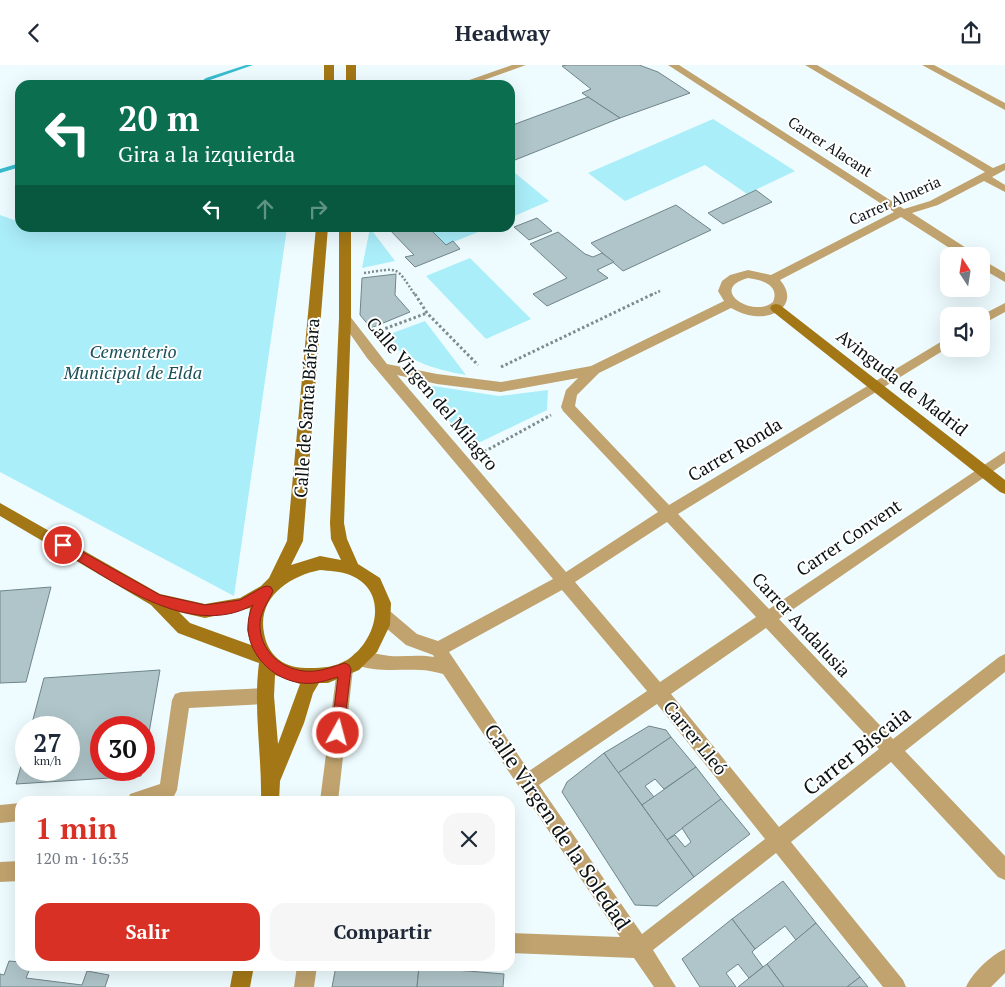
<!DOCTYPE html>
<html lang="es">
<meta charset="utf-8">
<style>
body{margin:0;font-family:"PT Serif",serif;background:#f6f6f7;color:#1f2937;height:100vh;display:flex;flex-direction:column;font-size:19px;white-space:nowrap}
*{box-sizing:border-box;margin:0}
p{font-size:16px;color:#747a83}
.icon{flex:none;width:28px;height:28px;fill:none;stroke:currentColor;stroke-width:2;stroke-linecap:round;stroke-linejoin:round}
.map{position:relative;flex:1;overflow:hidden}
.side{position:absolute;left:15px;top:731px;width:500px;height:175px;display:flex;flex-direction:column;background:#fff;border-radius:15px;box-shadow:0 5px 20px #0002}
.side>*{flex:none}
.guide{position:absolute;left:15px;top:15px;width:500px;height:152px;border-radius:15px;box-shadow:0 5px 20px #0002;background:#0b6e4f;color:#fff;overflow:hidden}
.needle{width:32px;rotate:348deg}
.controls{position:absolute;left:940px;top:182px;display:grid;gap:10px}
.controls a{display:grid;place-items:center;width:50px;height:50px;border-radius:10px;background:#fff;box-shadow:0 5px 20px #0002;font-size:25px}
.speed{position:absolute;left:15px;top:651px;display:flex;gap:10px;font-size:25px;font-weight:700;text-align:center}
.speed>*{display:grid;place-content:center;width:65px;height:65px;border-radius:50%;background:#fff;box-shadow:0 5px 20px #0002;line-height:1}
.speed small{font-size:12px;font-weight:400}
.speed .limit{border:8px solid #d22;background:#fff;color:#111}
.pin{position:absolute;display:grid;place-items:center;width:42px;height:42px;color:#fff;margin:-21px;border:2px solid #fff;border-radius:50%;box-shadow:0 1px 5px #0007}
.me{position:absolute;width:55px;margin:-28px;rotate:7deg;stroke-linejoin:round;filter:drop-shadow(0 0 4px #0008)}
.turn{display:flex;align-items:center;gap:18px;height:105px;padding:0 20px;font-size:22px}
.turn .icon{width:65px;height:65px;stroke-width:2.5}
.turn b{display:block;font-size:35px;line-height:42px}
.lanes{display:flex;align-items:center;height:48px;padding:0 20px;background:#0003;justify-content:center;gap:25px;direction:ltr}
.lanes .off{opacity:.35}
.round{display:grid;place-items:center;flex:none;width:52px;height:52px;border-radius:15px;background:#f6f6f7}
.headline{display:flex;align-items:center;justify-content:space-between;height:85px;padding:0 20px}
h1{font-size:30px;font-weight:700;line-height:38px;color:#d93025}
.button{display:flex;gap:10px;margin-top:auto;padding:10px 20px}
.button a{flex:1;height:58px;border-radius:15px;background:#d93025;color:#fff;font-size:20px;font-weight:700;line-height:58px;text-align:center}
.button a+a{background:#f6f6f7;color:#1f2937}
header{display:flex;justify-content:space-between;align-items:center;height:65px;padding:0 20px;background:#fff;font-size:22px;font-weight:700}
.map>svg:first-child{display:block}
.green{fill:#aaeefa}
.lines{fill:none;stroke-linecap:round;stroke-linejoin:round}
.stream{fill:#39bcd0;fill-rule:evenodd}
.building{fill:#afc5c9;stroke:#708589}
.path-far1{stroke:#7f8a8c;stroke-width:2.5;stroke-dasharray:2 2;stroke-linecap:butt}
.path{stroke:#7f8a8c;stroke-width:3;stroke-dasharray:2.5 2.5;stroke-linecap:butt}
.lane{fill:#c0a36e;fill-rule:evenodd}
.street{fill:#c0a36e;fill-rule:evenodd}
.secondary{fill:#a37715;fill-rule:evenodd}
.route{fill:#d93025;stroke:#8d1f18}
.labels{text-anchor:middle;stroke-width:4;stroke-linejoin:round;paint-order:stroke}
.far-street-label{font-size:15px;fill:#0a1213;stroke:#fff}
.park-label{font-size:18px;font-style:italic;fill:#1a5058;stroke:#fff}
.street-label{font-size:18px;fill:#0a1213;stroke:#fff}
.near-street-label{font-size:21px;fill:#0a1213;stroke:#fff}
</style>
<header><svg class="icon" aria-label="back" viewBox="0 0 24 24"><path d="M15 5l-7 7 7 7"/></svg>Headway<svg class="icon" aria-label="share" viewBox="0 0 24 24"><path d="M12 15V3M7 8l5-5 5 5M5 13v7h14v-7"/></svg></header>
<div class="map">
<svg width="1005" height="922" viewBox="0 0 1005 922">
<rect width="100%" height="100%" fill="#eefcff"/>
<g class="green">
<path d="M713,54L795,106L747,129L705,100L625,136L588,108Z"/>
<path d="M515,108L549,136L510,153V110Z"/>
<path d="M0,150L20,157V162L287,163L234,531L0,407Z"/>
<path d="M370,163L395,196L362,203Z"/>
<path d="M428,163H488L446,180Z"/>
<path d="M470,193L531,254L486,274L426,211Z"/>
<path d="M425,256L466,310C429,303 411,297 382,272Z"/>
<path d="M414,318L499,331L548,325L547,345L472,381Z"/>
</g>
<g class="lines">
<g class="stream">
<path d="M246,0H253L210,15L201,20H196L206,13Z"/>
<path d="M20,98V102L0,108V104Z"/>
</g>
</g>
<g class="building">
<path d="M567,0H639L658,7L690,28L620,53L582,28L591,24L562,1Z"/>
<path d="M588,32L620,53L510,97V61Z"/>
<path d="M756,125L772,137L723,159L708,148Z"/>
<path d="M676,140L711,165L623,206L591,178Z"/>
<path d="M537,153L552,166L529,175L514,162Z"/>
<path d="M387,162H428L446,180L453,176L460,184L415,202L405,192L414,190Z"/>
<path d="M558,167L585,189L593,192L602,188L614,197L597,205L608,213L547,241L533,229L567,213L530,179Z"/>
<path d="M396,209L395,230L410,247L371,263L360,250L362,213Z"/>
<path d="M51,522L26,617L0,618V526Z"/>
<path d="M160,605L144,696V662H101V705H142L141,711L16,719L23,694H26V705H69V662H31L44,613Z"/>
<path d="M649,661L666,665L671,672L618,708L604,688Z"/>
<path d="M671,672L696,702L664,724L655,714L645,721L654,732L642,740L618,708Z"/>
<path d="M604,688L694,812L657,841L635,840L562,727L567,717Z"/>
<path d="M696,702L721,734L667,775L642,740Z"/>
<path d="M721,734L750,769L694,812L667,775L675,770L685,782L691,777L682,763Z"/>
<path d="M783,816L816,858L796,875L785,861L755,884L732,854Z"/>
<path d="M732,854L755,884L752,887L763,902L749,913L738,899L726,908L736,922H700L682,894Z"/>
<path d="M816,858L860,912L847,922H784L767,899Z"/>
<path d="M9,896L20,897V901H31L26,913L82,920L87,906L109,910L105,922H0V909L4,910Z"/>
<path d="M767,899L784,922H738L763,902Z"/>
<path d="M336,901H408L419,902L417,922H332Z"/>
<path d="M419,902L504,909L503,922H417Z"/>
<path d="M860,912L868,922H847Z"/>
</g>
<g class="lines">
<g class="path-far1">
<path d="M364,208C400,203 395,200 415,230"/>
<path d="M651,230L660,226"/>
</g>
<g class="path">
<path d="M415,229L427,248L478,300"/>
<path d="M376,267L427,248"/>
<path d="M501,302L653,229"/>
<path d="M480,389L551,350"/>
</g>
<g class="lane">
<path d="M265,623L271,625L274,631L271,637L265,639L189,643L177,725L174,731L162,736H128L130,729L160,719L172,635L175,629L181,627Z"/>
<path d="M20,738V756L0,758V740Z"/>
</g>
<g class="street">
<path d="M512,0H526L470,20H455Z"/>
<path d="M668,0H679L904,144L930,136L985,107L805,0H817L993,103L1005,98V105L992,112L1005,120V127L984,116L938,140L912,148L974,188L976,191H962L901,152L780,215C799,237 777,254 754,251C746,250 738,247 731,243L599,308L577,330L575,341L669,440L949,272V282L678,449L769,544L1005,386V398L779,554L893,674L999,592L1005,589V607L905,686L1005,791V815L998,812L891,697L791,777L903,915L906,922H883L776,788L653,885L676,922H654L634,893L510,888V868L620,872L443,609C435,607 427,605 420,605C397,604 377,608 354,599L352,594L354,589C365,584 378,590 390,591C405,592 419,589 434,592L433,590L406,580L379,557L377,552L379,547L385,545L391,547L417,569L438,576L553,514L367,293L341,256L339,253L341,250H349L387,299L437,309L501,317L553,308L591,301L724,236L718,226L722,216L730,210L748,205L771,210L894,147ZM748,213C762,215 780,220 773,237C753,254 707,224 748,213ZM397,310L437,319L501,327L578,313L566,325L561,342L563,346L658,447L566,507ZM667,457L756,552L660,617L575,517ZM562,525L647,626L529,706L449,587ZM766,563L879,684L779,762L671,629ZM657,639L765,774L642,869L539,720Z"/>
<path d="M922,0H934L1005,38V45Z"/>
<path d="M981,194L1005,208V217L981,203Z"/>
<path d="M1005,238V247L981,260V251H980Z"/>
<path d="M345,596L351,599L353,604L338,736H320L337,604L339,599Z"/>
<path d="M20,796V816L0,817V797Z"/>
<path d="M1005,884V908L991,922H966C972,908 991,890 1005,884Z"/>
<path d="M297,901H317L314,922H294Z"/>
</g>
<g class="secondary">
<rect x="324" y="0" width="10" height="20"/>
<rect x="346" y="0" width="10" height="20"/>
<path d="M316,162H328L303,476L291,500L320,491L341,495L331,474L330,458L339,253V162H351V253L344,458L347,474L358,499L380,513L391,538L390,560L377,587L359,605L328,618H319L313,628L304,658L280,716L279,736H261C262,690 253,644 259,598L178,568L151,540L0,451V438L160,529L205,539L240,533L261,521L269,513L287,476ZM320,505C329,506 341,506 350,510C390,526 377,576 347,595C335,602 323,603 310,603C298,603 288,602 278,594C270,587 266,579 264,568C257,532 290,511 320,505ZM250,543L247,565L251,580L190,558L179,547L205,553ZM275,610L300,619L278,679L274,631Z"/>
<path d="M776,239L780,240L1005,415V429L1000,427L772,246L770,243L772,240Z"/>
<path d="M234,901H254L250,922H230Z"/>
</g>
</g>
<path class="route" d="M63,476L160,530L205,540L240,535L263,522L267,521L271,522L273,526C268,538 259,548 260,562C261,590 288,609 315,606C325,605 335,601 345,598L349,600L351,604L343,672L338,674L333,672L331,668L338,612C330,614 323,617 315,618C273,623 234,580 253,540C189,575 112,515 59,484L57,480L59,477Z"/>
<g class="labels">
<g class="far-street-label">
<text transform="translate(830 82) rotate(33)" y="5">Carrer Alacant</text>
<text transform="translate(895 136) rotate(-24)" y="5">Carrer Almeria</text>
</g>
<g class="park-label">
<text x="133" y="293">Cementerio<tspan x="133" dy="21">Municipal de Elda</tspan></text>
</g>
<g class="street-label">
<text transform="translate(902 318) rotate(38)" y="6">Avinguda de Madrid</text>
<text transform="translate(432 329) rotate(50)" y="6">Calle Virgen del Milagro</text>
<text transform="translate(307 343) rotate(-86)" y="6">Calle de Santa Bárbara</text>
<text transform="translate(735 385) rotate(-31)" y="6">Carrer Ronda</text>
<text transform="translate(849 473) rotate(-34)" y="6">Carrer Convent</text>
<text transform="translate(801 560) rotate(47)" y="6">Carrer Andalusia</text>
<text transform="translate(695 673) rotate(51)" y="6">Carrer Lleó</text>
</g>
<g class="near-street-label">
<text transform="translate(857 686) rotate(-38)" y="7">Carrer Biscaia</text>
<text transform="translate(557 762) rotate(56)" y="7">Calle Virgen de la Soledad</text>
</g>
</g>
</svg>
<div class="controls">
<a><svg class="needle" viewBox="-14 -14 28 28"><path d="M0-13l5 13h-10z" fill="#e53935"/><path d="M0 13l5-13h-10z" fill="#747a83"/></svg></a>
<a><svg class="icon" aria-label="sound" viewBox="0 0 24 24"><path d="M4 9h4l5-4v14l-5-4H4zM17 9q2 3 0 6"/></svg></a>
</div>
<div class="speed"><div>27<small>km/h</small></div><div class="limit">30</div></div>
<div class="pin" style="left:63px;top:480px;background:#d93025"><svg class="icon" aria-label="arrive" viewBox="0 0 24 24"><path d="M6 21V4h12l-3 4 3 4H6"/></svg></div>
<svg class="me" style="left:338px;top:668px" viewBox="-20 -20 40 40"><circle r="17" fill="#d93025" stroke="#fff" stroke-width="3"/><path d="M0-11L8 9 0 5-8 9z" fill="#fff"/></svg>
<div class="guide">
<div class="turn"><svg class="icon" aria-label="left" viewBox="0 0 24 24"><path d="M17 20v-9H6M10 6l-5 5 5 5"/></svg><div><b>20 m</b>Gira a la izquierda</div></div>
<div class="lanes"><svg class="icon" aria-label="left" viewBox="0 0 24 24"><path d="M17 20v-9H6M10 6l-5 5 5 5"/></svg><svg class="icon off" aria-label="ahead" viewBox="0 0 24 24"><path d="M12 20V5M6 11l6-6 6 6"/></svg><svg class="icon off" aria-label="right" viewBox="0 0 24 24"><path d="M7 20v-9h11M14 6l5 5-5 5"/></svg></div>
</div>
<section class="side">
<div class="headline"><div><h1>1 min</h1><p>120 m · 16:35</p></div><a class="round"><svg class="icon" aria-label="close" viewBox="0 0 24 24"><path d="M6 6l12 12M18 6L6 18"/></svg></a></div>
<div class="button"><a>Salir</a><a>Compartir</a></div>
</section>
</div>
